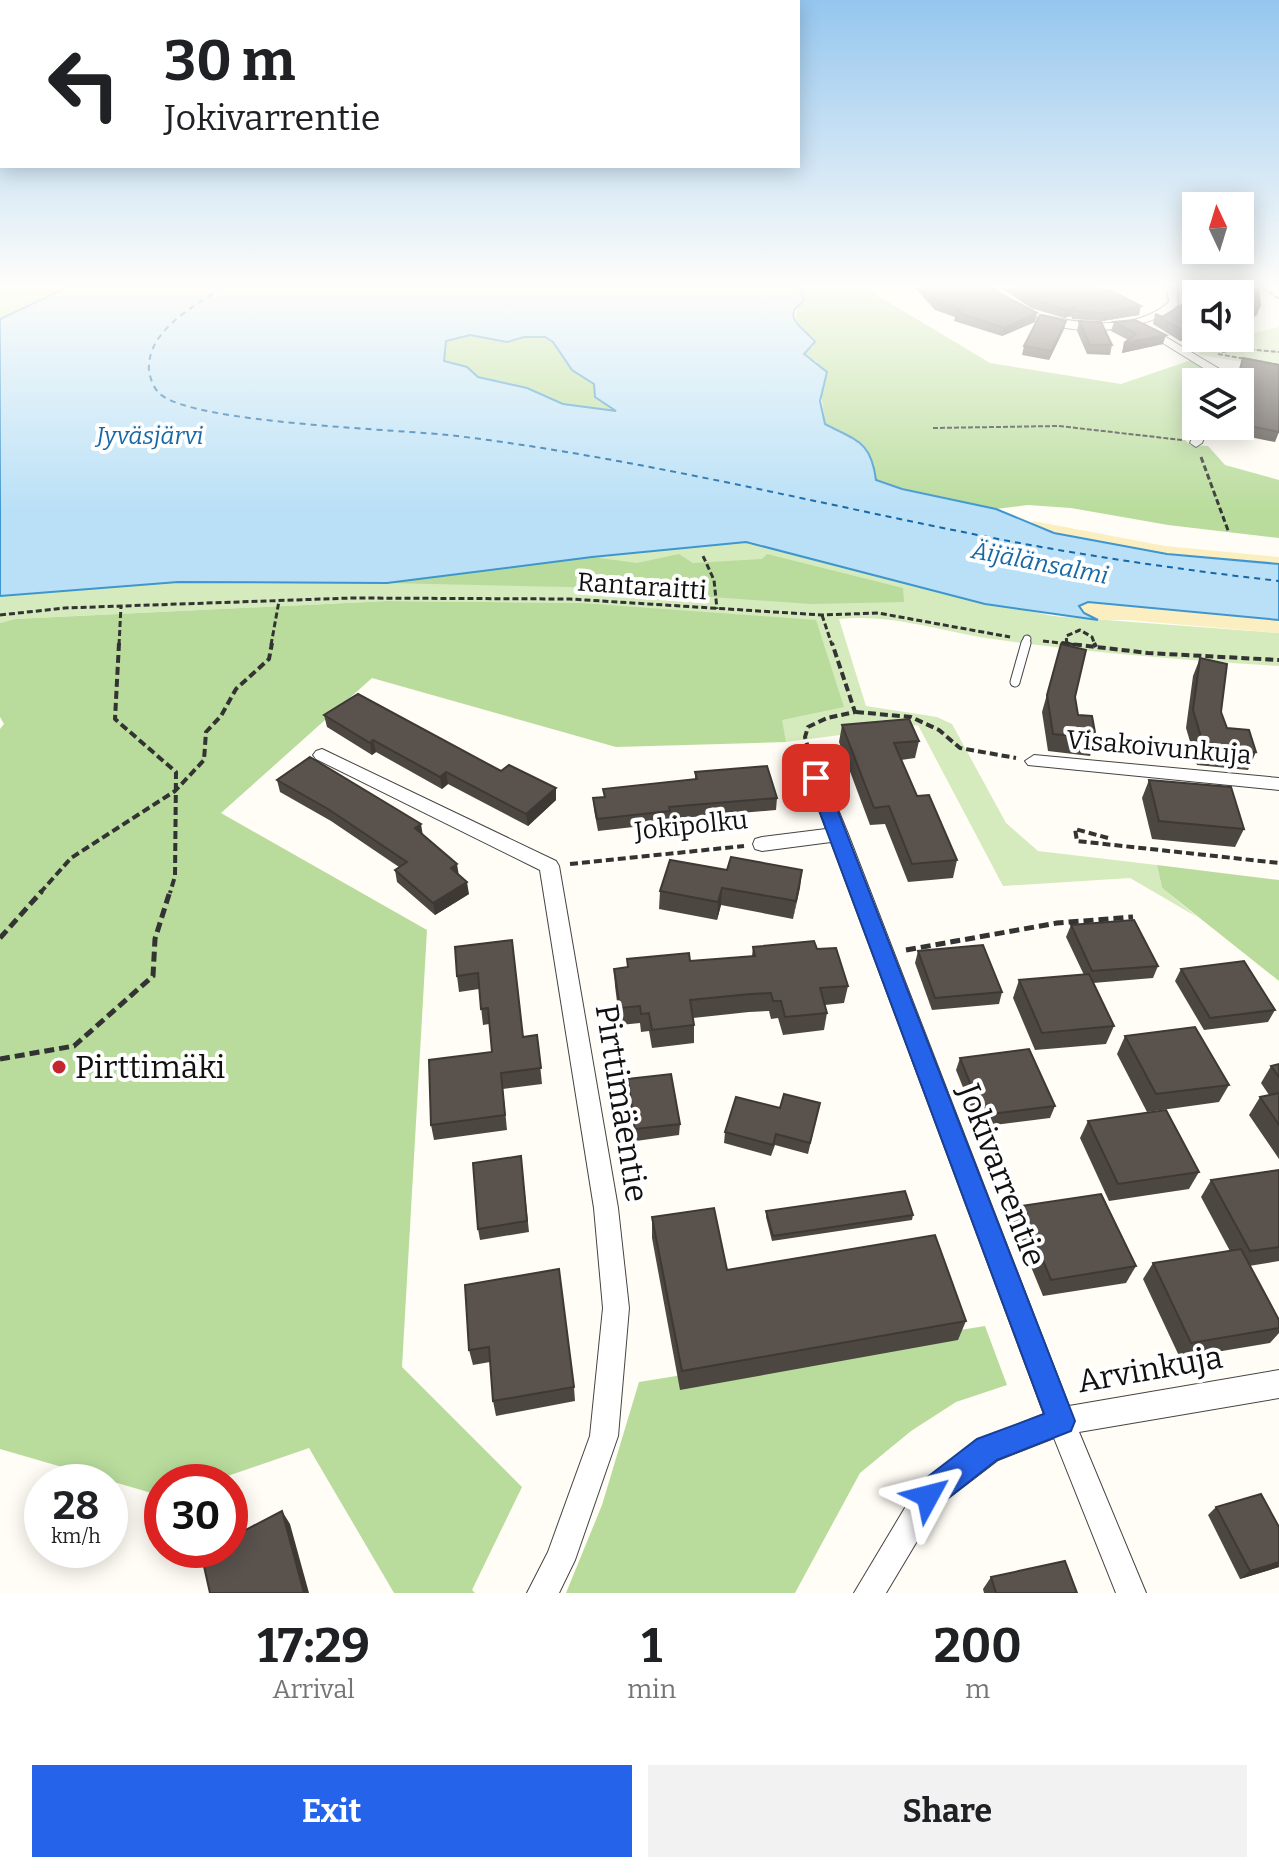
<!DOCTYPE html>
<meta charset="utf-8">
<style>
body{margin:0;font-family:Bitter,serif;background:#f2f2f2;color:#202124;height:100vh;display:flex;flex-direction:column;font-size:30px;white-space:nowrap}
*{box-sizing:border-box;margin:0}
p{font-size:26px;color:#757577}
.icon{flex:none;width:44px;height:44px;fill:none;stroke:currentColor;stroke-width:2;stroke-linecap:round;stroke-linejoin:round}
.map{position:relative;height:1593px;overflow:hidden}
.panel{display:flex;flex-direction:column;background:#fff;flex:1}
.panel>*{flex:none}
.banner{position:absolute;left:0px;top:0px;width:800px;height:168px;box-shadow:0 4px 20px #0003;background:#fff;color:#202124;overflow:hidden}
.needle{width:52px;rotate:356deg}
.controls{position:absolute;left:1182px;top:192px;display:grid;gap:16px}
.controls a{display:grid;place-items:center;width:72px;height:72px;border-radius:0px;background:#fff;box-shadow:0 4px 20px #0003;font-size:40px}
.speed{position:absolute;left:24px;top:1464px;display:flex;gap:16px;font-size:40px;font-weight:700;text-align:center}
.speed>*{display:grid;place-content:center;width:104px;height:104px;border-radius:50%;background:#fff;box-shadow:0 4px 20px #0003;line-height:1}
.speed small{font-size:20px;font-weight:400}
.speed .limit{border:12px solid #d22;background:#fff;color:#111}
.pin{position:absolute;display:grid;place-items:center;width:68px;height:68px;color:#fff;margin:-34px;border-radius:16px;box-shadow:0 4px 12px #0006}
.me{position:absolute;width:88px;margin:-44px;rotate:52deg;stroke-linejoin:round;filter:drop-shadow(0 0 6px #0008)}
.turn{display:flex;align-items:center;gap:28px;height:168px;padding:0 32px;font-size:36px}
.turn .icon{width:104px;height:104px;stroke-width:2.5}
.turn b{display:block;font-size:56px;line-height:68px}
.eta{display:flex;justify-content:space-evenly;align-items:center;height:136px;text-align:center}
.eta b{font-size:48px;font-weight:700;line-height:56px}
.button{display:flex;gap:16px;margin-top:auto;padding:16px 32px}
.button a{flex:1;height:92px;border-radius:0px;background:#2563eb;color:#fff;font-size:32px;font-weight:700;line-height:92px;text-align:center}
.button a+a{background:#f2f2f2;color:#202124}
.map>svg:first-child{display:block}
.green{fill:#d5ebbd}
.forest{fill:#b9dc9c}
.sand{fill:#fbeec1}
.water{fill:#b9e0f7;stroke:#3f96cf;stroke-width:2;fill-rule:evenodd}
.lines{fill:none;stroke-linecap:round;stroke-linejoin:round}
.ferry{stroke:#1768a6;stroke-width:2;stroke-dasharray:6 5;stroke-linecap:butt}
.lane-far1-casing{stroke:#444;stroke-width:9}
.lane-casing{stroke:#444;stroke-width:11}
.street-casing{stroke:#444;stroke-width:2}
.path-far3{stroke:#333;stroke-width:2;stroke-dasharray:5 2;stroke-linecap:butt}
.path-far2{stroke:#333;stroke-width:3;stroke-dasharray:6 3;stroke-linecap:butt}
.path-far1{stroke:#333;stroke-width:4;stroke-dasharray:8 4;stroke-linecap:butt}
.path{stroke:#333;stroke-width:5;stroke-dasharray:10 5;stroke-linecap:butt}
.lane-far1{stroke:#fff;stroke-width:7}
.lane{stroke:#fff;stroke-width:9}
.street{fill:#fff;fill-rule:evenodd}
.wall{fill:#4d4742}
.shaded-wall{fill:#3f3936}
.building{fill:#5a524d;stroke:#3f3936;stroke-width:2}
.route{fill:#2563eb;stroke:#184099;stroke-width:2}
.poi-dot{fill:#c4262e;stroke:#fff;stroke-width:3}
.labels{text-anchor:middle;stroke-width:8;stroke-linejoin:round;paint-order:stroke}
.far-water-label{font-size:24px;font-style:italic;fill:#1768a6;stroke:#fff}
.street-label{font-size:26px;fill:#111;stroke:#fff}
.near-poi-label{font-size:32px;fill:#111;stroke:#fff;text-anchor:start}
.near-street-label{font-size:32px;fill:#111;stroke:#fff}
</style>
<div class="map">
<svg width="1279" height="1593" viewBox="0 0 1279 1593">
<rect width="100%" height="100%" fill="#fffdf5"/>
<g class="green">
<path d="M0,288H129L0,371Z"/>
<path d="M1279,327V368L1200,355L1195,347Z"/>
<path d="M615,521L930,571L926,589L1053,616L1279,633V666C1186,660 1093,653 1000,640C945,633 895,613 839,619L866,706L937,717L952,724L1006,823L1038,851L1157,865L1162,888L1197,917L1130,878L1003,886L918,725L786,742L781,721L581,603L387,601L15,619L0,623V551L619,554L657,550Z"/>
</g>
<g class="forest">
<path d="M799,288H865L990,363L1121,384L1194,359L1211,380L1196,382C1196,401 1201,426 1184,439L1190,445L1208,446L1225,465L1279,480V538L1168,525L1071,508L1028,505L996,509L902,489L876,480C872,442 856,440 825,424L817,362L803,354L814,346L813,337C797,326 789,316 804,300Z"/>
<path d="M470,335L507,342L523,337H545L553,342L572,370L594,384L617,412L563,404L527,388L477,377L467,367L444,361L446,341Z"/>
<path d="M679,554L693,563L762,559L767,554L903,588L904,602L811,604L569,587L387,583L592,557L637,563Z"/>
<path d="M387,601L581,603L816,620L844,707L782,720L786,742L616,747L372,678L221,813L427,930L402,1367L522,1487L472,1590L475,1593H394L309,1448L210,1482H162V1496L0,1449V729L4,724L0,717V623L15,619Z"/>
<path d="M1157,865L1279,880V981L1162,888Z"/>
<path d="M985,1326L1007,1385L956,1402L911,1431L860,1473L795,1593H566L602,1505L639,1382Z"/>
</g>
<g class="sand">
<path d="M1033,521L1165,546L1279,557V564C1201,556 1104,554 1032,524Z"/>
<path d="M1088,602L1279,620V633L1128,620H1098L1084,613L1078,606Z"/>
</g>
<path class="water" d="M66,288H799L804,300C802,304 798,305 795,309C787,322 811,334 815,342L804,354L827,372L820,401L825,424C857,441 871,441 876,480L902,489L996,509L1054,533L1167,554L1279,564V620L1088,602L1079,606L1084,613L1098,620L985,604L746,542L592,557L387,583L178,582L0,596V319ZM470,335L507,342L524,337H545L553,342L572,370L594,384L595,397L616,411L563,404L527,388L478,377L467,367L444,361L446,341Z"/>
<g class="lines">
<path class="ferry" d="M222,288C194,306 146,331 149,371C150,378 154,389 160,394C195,424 401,429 457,436C629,457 798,499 968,533C1071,554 1175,569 1279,581"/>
<defs>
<path id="lane-far1" d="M1025,645L1027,639"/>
<path id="lane" d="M1015,682L1026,643"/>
<g id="street">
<path d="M1167,288H1177L1178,305C1148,332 1071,339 1037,318L1042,315C1082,324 1135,332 1169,302Z"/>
<path d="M1144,324L1223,371L1225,382H1213V374L1140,329L1139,327Z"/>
<path d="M1197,426H1209L1202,443L1196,447L1190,443Z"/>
<path d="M322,749L556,861L559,866L618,1208L629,1308L618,1436L575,1560L559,1593H527L548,1552L590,1436L603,1308L594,1208L540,870L316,759L313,755L316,751Z"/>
<path d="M1034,755L1279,778V790L1028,765L1025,761Z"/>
<path d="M816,772L825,778L848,834L1069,1406L1279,1370V1398L1079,1432L1146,1593H1116L1054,1438L998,1460L938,1506L886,1593H854L918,1486L978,1440L1044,1414L831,842L762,851L755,849L753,844L755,839L762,837L826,829L807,778Z"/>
</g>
</defs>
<use href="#lane-far1" class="lane-far1-casing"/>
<use href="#lane" class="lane-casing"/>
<use href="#street" class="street-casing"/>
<g class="path-far3">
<path d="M1263,288L1279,299"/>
<path d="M1222,352L1245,349L1279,352"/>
<path d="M1218,354L1279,365"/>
<path d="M933,428L1059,426L1182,440"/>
</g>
<g class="path-far2">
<path d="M1201,457L1229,533"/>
<path d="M703,556L714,580L717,609"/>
<path d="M0,615L65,608L352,598L570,599L822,615L878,613L1010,637"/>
<path d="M822,615L832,645"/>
<path d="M1043,641L1079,645"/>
<path d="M1067,644L1066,636L1080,630L1092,637L1095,645"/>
<path d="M119,645L121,606"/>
<path d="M271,645L279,601"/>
</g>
<g class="path-far1">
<path d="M119,643L115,719L176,772L175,876L170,893"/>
<path d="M1062,643L1148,653L1279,660"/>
<path d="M1094,643L1096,647"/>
<path d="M856,712L911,717L939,730L960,748L1016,758"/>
<path d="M812,762L805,737L808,727L827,718L855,712L832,643"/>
<path d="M1108,838L1075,829L1077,841L1279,863"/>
<path d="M570,864L744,846"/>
<path d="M40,893L71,858L175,791L204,760L206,732L221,716L236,689L269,659L272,643"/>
</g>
<g class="path">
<path d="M0,938L42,891"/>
<path d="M906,950L1057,923L1133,917"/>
<path d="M0,1059L74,1046L153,976L155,939L170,891"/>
</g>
<use href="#lane-far1" class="lane-far1"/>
<use href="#lane" class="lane"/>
<use href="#street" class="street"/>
</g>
<g class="wall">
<path d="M915,288H994L999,293L1037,313L1035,322L1002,336L954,321L955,317L935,310Z"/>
<path d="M998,288H1094L1139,315L1102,321L1072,319L1071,316L1064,318L1031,308L1006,291Z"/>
<path d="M1196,296V338L1180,341L1153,324L1155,314L1163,317Z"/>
<path d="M1066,321L1064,329L1049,360L1022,355L1024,346Z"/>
<path d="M1079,321L1112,345L1110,355L1087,354L1077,331Z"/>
<path d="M1114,322L1163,344L1122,353L1124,343L1128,340L1111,331Z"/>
<path d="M1243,358L1279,365V432L1275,442L1230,433L1232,426H1240V404L1245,389L1240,388V382H1236Z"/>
<path d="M1061,644L1078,715L1096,738L1090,756L1048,751L1042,712Z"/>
<path d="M1200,658L1227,728L1256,752L1248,770L1197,765L1186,728L1193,676Z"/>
<path d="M324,715L556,788V800L528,826L448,784L442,789L376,752L372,755L327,727Z"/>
<path d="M842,725L919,741L915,758L901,760L917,796L957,860L953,878L908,882L885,824L870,825L839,742Z"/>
<path d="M695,772L777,798L776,810L669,819V823L598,831L594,810L593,798L604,797L603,789L695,779Z"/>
<path d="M277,780L422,834L469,894L435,915L397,882L395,870L399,867L331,821L280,792Z"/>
<path d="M1149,780L1244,829L1235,847L1152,839L1142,798Z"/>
<path d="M802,870L793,919L721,905L717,920L659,909L660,891Z"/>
<path d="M1071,925L1158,966L1153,978L1093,983L1114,1026L1106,1044L1035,1050L1013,998L1019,980L1084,975L1066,937Z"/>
<path d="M512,940L523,1037L537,1035L542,1084L503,1089L507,1130L434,1140L431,1125L492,1052L489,1024L483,1025L479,989L459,992L457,976Z"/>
<path d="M753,947L817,949L848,986L844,1003L825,1005L827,1013L824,1030L783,1035L778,1018L771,1019L769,1011L749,1012L693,1018L694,1025V1043L652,1048L649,1031L641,1032L640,1023L620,1025L615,986L614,969L627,967V959L690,961L752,956Z"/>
<path d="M918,951L1002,992L999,1004L932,1010L915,963Z"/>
<path d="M1181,969L1275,1010L1268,1022L1204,1030L1175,981Z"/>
<path d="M1125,1036L1229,1085L1219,1102L1147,1112L1117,1054Z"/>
<path d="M960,1058L1055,1106L1050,1118L979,1127L956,1070Z"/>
<path d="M1279,1064V1159L1249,1115L1260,1097L1269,1095L1261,1083L1271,1066Z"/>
<path d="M628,1079L680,1124L679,1135L636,1141L628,1090Z"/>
<path d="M820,1103L808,1154L775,1145L771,1156L724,1143L725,1132L780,1108Z"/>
<path d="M1088,1121L1199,1172L1189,1189L1109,1201L1080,1138Z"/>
<path d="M521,1156L529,1232L480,1240L478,1229Z"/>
<path d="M1279,1170V1261L1249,1266L1279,1320V1333L1270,1343L1180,1358L1143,1279L1153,1263L1230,1251L1201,1197L1211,1180Z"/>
<path d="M1021,1206L1136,1266L1126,1283L1043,1296L1013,1223Z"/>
<path d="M766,1211L913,1215L912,1220L772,1241L766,1217Z"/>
<path d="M652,1217L727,1270L966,1321L958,1340L680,1390L652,1238Z"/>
<path d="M465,1285L574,1387L575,1401L496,1416L493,1401L490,1362L473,1365L469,1350Z"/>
<path d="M1216,1507L1279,1527V1567L1240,1579L1208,1515Z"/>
<path d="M991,1577L1077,1593H984L983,1589Z"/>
</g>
<g class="shaded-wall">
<path d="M1141,306L1139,315L1102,321L1104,313Z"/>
<path d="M1260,306L1257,315L1240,327V320Z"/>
<path d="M1073,307L1071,316L1064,318L1066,310Z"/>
<path d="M1037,313L1035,322L1002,336L1004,328Z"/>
<path d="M1066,321L1064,329L1049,360L1051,351Z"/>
<path d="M1196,329V338L1180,341L1183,331Z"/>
<path d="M1166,335L1163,344L1122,353L1124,343Z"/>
<path d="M373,740L376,752L372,755L370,743Z"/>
<path d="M446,772L448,784L442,789L440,777Z"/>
<path d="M556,788V800L528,826L526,814Z"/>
<path d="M421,824L423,836L415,828Z"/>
<path d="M457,864L459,876L451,868Z"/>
<path d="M802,870L800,888L793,919L796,901Z"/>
<path d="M467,882L469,894L435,915L433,903Z"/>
<path d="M722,888L721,905L717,920L718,902Z"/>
<path d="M282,1511L290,1524L309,1593H304Z"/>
<path d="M1279,1562V1567L1240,1579L1250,1571Z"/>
</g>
<g class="building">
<path d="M924,288H994L999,293L1037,313L1004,328L956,312L961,310L936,301Z"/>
<path d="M1016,288H1094L1112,291L1141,306L1104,313L1074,311L1073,307L1066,310L1033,300Z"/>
<path d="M1208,288H1258L1260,306L1240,320V294H1199Z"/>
<path d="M1196,296V329L1183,331L1155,314L1163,317Z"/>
<path d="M1040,315L1066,321L1051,351L1024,346Z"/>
<path d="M1135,320L1166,335L1124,343L1136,334L1114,322Z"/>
<path d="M1079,321L1101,322L1112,345H1090Z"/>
<path d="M1243,358L1279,365V432L1240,424V404L1249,379L1238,377Z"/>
<path d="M1061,644L1086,650L1075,697L1078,715L1092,716L1096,738L1053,734L1047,695Z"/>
<path d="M1200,658L1227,664L1221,712L1227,728L1249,730L1256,752L1204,747L1193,710Z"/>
<path d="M358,694L501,771L509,765L556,788L526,814L446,772L440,777L373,740L370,743L324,715Z"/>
<path d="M909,719L919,741L894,743L917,796L929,795L957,860L912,864L889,806L874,808L842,725Z"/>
<path d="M310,757L421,824L415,828L457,864L451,868L467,882L433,903L395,870L407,862L328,809L277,780Z"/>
<path d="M767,766L777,798L669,807L670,811L597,819L593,798L605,797L603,789L697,779L695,772Z"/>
<path d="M1149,780L1231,787L1244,829L1159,821Z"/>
<path d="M731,857L802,870L796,901L722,888L718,902L660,891L670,860L727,870Z"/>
<path d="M1134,920L1158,966L1092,971L1071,925Z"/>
<path d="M512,940L523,1037L537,1035L541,1068L501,1073L505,1115L431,1125L429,1060L492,1052L488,1008L481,1009L478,973L457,976L455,947Z"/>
<path d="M814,941L817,949L836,948L848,986L820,988L827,1013L785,1017L781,1001H773L771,993L751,994L690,1000L694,1025L652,1030L649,1013L641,1014L640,1006L620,1008L614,969L628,967L627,959L689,953L690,961L755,956L753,947Z"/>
<path d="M983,945L1002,992L935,998L918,951Z"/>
<path d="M1244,961L1275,1010L1210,1018L1181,969Z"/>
<path d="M1089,974L1114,1026L1042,1033L1019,980Z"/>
<path d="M1195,1027L1229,1085L1156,1094L1125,1036Z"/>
<path d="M1029,1049L1055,1106L983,1115L960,1058Z"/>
<path d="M1279,1064V1077L1271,1066Z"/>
<path d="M671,1074L680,1124L635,1129L628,1079Z"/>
<path d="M1279,1093V1125L1260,1097Z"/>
<path d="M784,1094L820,1103L810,1143L776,1134L773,1145L725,1132L736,1097L780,1108Z"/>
<path d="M1166,1110L1199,1172L1118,1184L1088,1121Z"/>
<path d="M521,1156L527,1221L478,1229L473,1163Z"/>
<path d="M1279,1170V1247L1250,1251L1211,1180Z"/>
<path d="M905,1191L913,1215L773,1236L766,1211Z"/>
<path d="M1101,1194L1136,1266L1051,1280L1021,1206Z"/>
<path d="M714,1208L727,1270L935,1235L966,1321L682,1371L652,1217Z"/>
<path d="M1241,1249L1279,1320V1328L1191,1343L1153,1263Z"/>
<path d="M559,1269L574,1387L493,1401L489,1347L469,1350L465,1285Z"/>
<path d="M1261,1494L1279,1527V1562L1250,1571L1216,1507Z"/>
<path d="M282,1511L304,1593H210L201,1553L207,1550H230V1538Z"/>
<path d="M1065,1561L1077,1593H996L991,1577Z"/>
</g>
<linearGradient id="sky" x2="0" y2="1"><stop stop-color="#95c6ee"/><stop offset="0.56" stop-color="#fffefa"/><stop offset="1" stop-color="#fffefa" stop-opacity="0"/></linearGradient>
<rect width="1279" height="511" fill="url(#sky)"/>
<path class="route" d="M816,772L825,778L1075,1421L1071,1431L997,1460L938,1506L928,1511L917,1506L913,1496L917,1485L977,1439L1044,1414L807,778Z"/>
<circle class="poi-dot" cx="59" cy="1067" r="8"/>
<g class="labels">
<g class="far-water-label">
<text x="150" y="444">Jyväsjärvi</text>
<text transform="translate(1040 563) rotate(11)" y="8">Äijälänsalmi</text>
</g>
<g class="street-label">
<text transform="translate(642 586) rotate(4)" y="9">Rantaraitti</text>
<text transform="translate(1159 747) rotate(5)" y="9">Visakoivunkuja</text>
<text transform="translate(691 825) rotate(-6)" y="9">Jokipolku</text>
</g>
<g class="near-poi-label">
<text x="75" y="1078">Pirttimäki</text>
</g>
<g class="near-street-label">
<text transform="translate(622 1103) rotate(81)" y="11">Pirttimäentie</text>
<text transform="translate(1002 1175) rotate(69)" y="11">Jokivarrentie</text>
<text transform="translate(1150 1369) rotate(-10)" y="11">Arvinkuja</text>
</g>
</g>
</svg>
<div class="controls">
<a><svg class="needle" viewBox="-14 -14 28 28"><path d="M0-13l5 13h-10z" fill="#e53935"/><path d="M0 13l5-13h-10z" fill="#757577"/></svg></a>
<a><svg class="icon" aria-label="sound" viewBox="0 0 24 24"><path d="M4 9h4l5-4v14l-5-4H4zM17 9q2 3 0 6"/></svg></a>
<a><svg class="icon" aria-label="layers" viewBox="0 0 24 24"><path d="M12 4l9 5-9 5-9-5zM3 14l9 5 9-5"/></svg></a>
</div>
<div class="speed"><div>28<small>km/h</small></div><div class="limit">30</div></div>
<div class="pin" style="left:816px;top:778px;background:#d93025"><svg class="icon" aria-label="arrive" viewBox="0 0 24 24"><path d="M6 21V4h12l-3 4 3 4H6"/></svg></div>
<svg class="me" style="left:928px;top:1496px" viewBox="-20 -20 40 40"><path d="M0-17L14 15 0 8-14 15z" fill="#2563eb" stroke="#fff" stroke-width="4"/></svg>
<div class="banner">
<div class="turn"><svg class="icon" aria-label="left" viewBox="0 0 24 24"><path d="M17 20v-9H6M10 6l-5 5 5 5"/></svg><div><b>30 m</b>Jokivarrentie</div></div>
</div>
</div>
<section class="panel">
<div class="eta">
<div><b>17:29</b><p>Arrival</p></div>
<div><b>1</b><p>min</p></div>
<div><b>200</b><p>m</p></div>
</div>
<div class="button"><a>Exit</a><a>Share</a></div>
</section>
